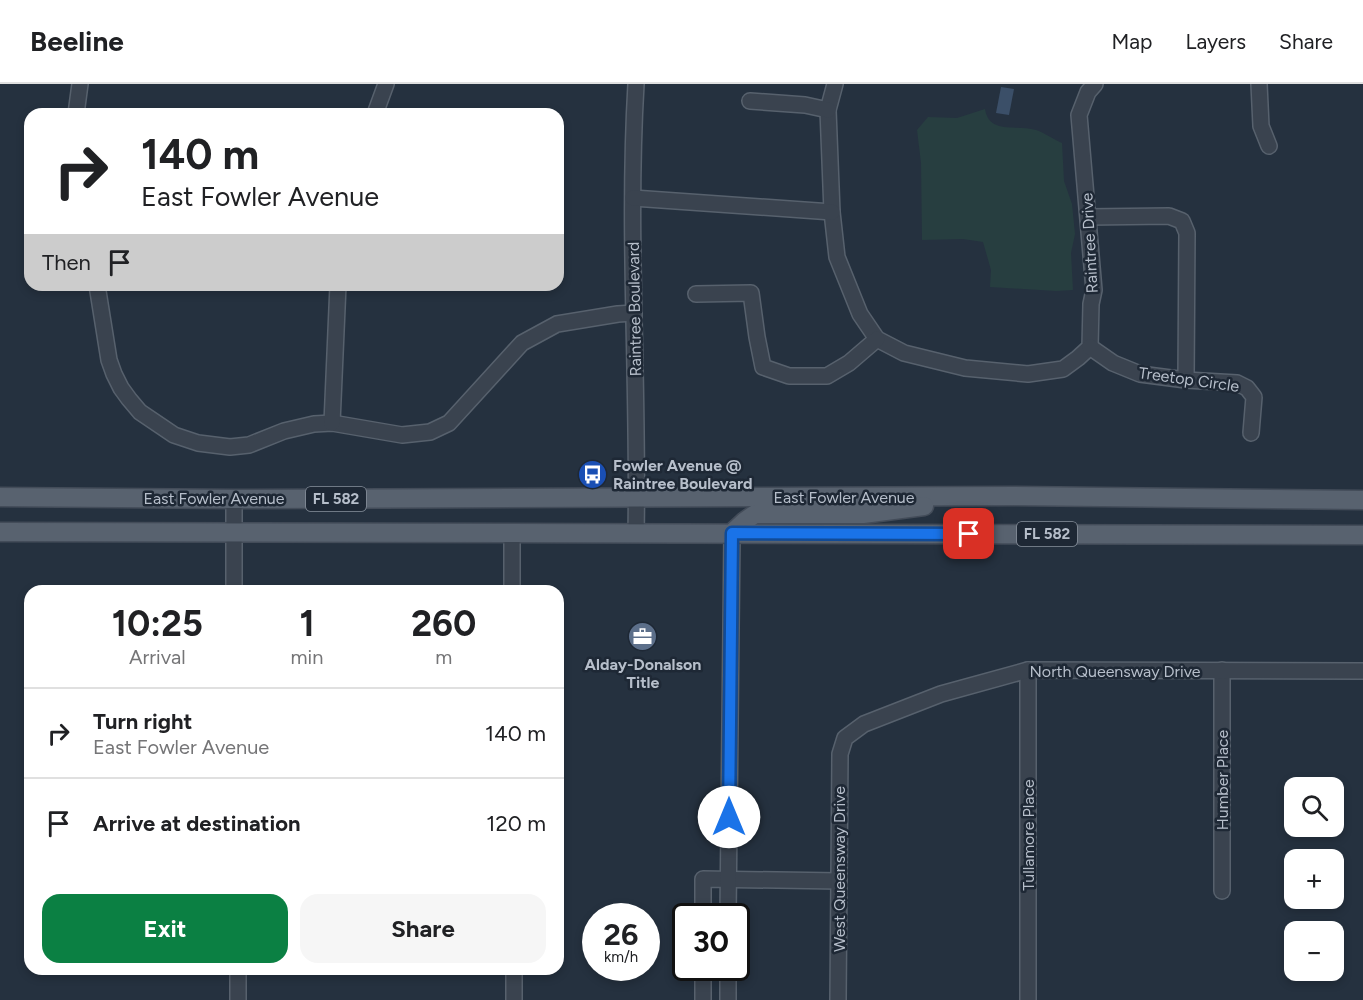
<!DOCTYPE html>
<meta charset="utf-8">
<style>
body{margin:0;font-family:Figtree,sans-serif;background:#f6f6f6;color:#202124;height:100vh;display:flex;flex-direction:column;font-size:22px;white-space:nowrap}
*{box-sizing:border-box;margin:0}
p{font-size:20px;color:#757577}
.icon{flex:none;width:33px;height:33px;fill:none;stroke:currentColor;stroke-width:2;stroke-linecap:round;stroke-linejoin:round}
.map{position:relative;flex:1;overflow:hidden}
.drawer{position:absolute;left:24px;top:501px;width:540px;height:390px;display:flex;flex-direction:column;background:#fff;border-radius:18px;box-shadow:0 3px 9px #0003}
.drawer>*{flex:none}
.banner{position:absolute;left:24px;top:24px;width:540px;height:183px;border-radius:18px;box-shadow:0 3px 9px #0003;background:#fff;color:#202124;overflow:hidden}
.fabs{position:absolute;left:1284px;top:693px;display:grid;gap:12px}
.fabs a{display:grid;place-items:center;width:60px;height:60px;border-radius:12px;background:#fff;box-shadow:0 3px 9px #0003;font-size:30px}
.speed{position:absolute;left:582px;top:819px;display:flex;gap:12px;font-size:30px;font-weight:700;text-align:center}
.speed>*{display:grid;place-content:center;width:78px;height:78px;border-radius:50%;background:#fff;box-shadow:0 3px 9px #0003;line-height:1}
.speed small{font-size:15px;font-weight:400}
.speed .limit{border:3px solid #111;border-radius:9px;background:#fff;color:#111}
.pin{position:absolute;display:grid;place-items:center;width:51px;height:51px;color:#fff;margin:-26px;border-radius:12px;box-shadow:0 3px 9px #0006}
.me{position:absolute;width:66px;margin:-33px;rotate:0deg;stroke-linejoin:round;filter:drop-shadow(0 0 4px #0008)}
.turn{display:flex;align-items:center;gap:21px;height:126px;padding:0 18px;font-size:27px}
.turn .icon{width:78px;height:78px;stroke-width:2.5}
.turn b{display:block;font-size:42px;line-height:51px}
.then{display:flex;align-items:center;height:57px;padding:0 18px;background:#0003;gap:12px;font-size:22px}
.eta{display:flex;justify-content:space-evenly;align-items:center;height:102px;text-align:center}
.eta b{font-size:36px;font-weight:700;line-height:42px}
.action{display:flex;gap:12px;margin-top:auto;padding:12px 18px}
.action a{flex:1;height:69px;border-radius:18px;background:#0b8043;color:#fff;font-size:24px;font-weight:700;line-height:69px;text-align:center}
.action a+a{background:#f6f6f6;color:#202124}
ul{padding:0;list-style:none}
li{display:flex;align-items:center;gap:18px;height:90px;padding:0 18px;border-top:2px solid #e0e0e0}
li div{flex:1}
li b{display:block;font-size:22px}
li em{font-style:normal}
header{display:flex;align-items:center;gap:36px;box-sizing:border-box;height:84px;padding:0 30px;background:#fff;border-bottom:2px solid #e0e0e0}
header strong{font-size:28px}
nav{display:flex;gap:33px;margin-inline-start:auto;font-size:21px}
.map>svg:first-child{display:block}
.green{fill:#273e40}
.water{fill:#3b4f68}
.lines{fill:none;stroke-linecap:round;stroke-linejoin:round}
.minor-casing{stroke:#57616d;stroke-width:18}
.major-casing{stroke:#434c59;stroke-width:21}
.minor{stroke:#3a434f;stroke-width:15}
.major{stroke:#58626f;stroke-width:18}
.route-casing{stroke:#114b97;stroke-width:15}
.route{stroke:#1a73e8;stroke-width:10}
.labels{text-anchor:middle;stroke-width:5;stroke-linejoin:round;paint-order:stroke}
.shield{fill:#1e2835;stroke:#88919d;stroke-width:1.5}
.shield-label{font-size:15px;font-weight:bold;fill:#b6beca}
.street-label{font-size:16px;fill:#b6beca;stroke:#1e2835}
.poi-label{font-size:16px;font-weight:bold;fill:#b6beca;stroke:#1e2835;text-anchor:start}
</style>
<header>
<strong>Beeline</strong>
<nav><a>Map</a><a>Layers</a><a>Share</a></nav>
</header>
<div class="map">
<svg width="1363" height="916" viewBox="0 0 1363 916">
<rect width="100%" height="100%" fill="#25313f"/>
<g class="green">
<path d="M985,25C989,51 1017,40 1036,46C1045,49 1053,55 1062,59L1064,97L1072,120L1075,150L1071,169L1073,206L1056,207L990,203L991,186L983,158L963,155L922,156L921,79L917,46L928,33L957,34Z"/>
<rect x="423" y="26" width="65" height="4"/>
</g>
<path class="water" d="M1001,3L1014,5L1009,31L996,29Z"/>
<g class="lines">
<defs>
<g id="minor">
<path d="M636,0C627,150 639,300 636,450"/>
<path d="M835,0L828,26L832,128L837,173L860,230L877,255L904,269L965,284L1028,290L1063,285L1078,274L1090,263L1091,220L1094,206L1079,31L1088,8L1095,0"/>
<path d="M1259,0L1261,42L1269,62"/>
<path d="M750,17L805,21L828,26"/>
<path d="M76,30L80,0"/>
<path d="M375,30L386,0"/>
<path d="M633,114L832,128"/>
<path d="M1088,133L1169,132L1182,137L1187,149L1186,296"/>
<path d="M97,201L109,276L114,290L121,304L129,315L140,328L174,351L198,359L230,363L249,361L284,347L314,340L332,339L402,351L430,348L449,339L522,259L557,240L618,230L634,229"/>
<path d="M696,210L751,209L757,253L763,283L789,292H827L849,279L877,255"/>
<path d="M1090,263L1113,279L1140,290L1186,296L1237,299L1247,304L1254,313L1251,349"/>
<path d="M332,339L338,201"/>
<path d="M512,448V507"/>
<path d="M234,507V415"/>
<path d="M1028,586V916"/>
<path d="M1222,586V807"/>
<path d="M703,832V795L839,797"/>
<path d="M728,832L732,449"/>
<path d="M703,884V916"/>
<path d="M728,884V916"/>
<path d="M238,885V916"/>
<path d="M514,885V916"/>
<path d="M838,916L840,670L845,654L864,640L941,610L1028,586L1363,587"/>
</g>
<g id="major">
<path d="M0,413L234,415L1015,412L1363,416"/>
<path d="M0,448L1363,451"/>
<path d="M732,449L745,437L755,430H863L924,422"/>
</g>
</defs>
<use href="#minor" class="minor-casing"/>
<use href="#major" class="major-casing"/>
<use href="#minor" class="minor"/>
<use href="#major" class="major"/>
</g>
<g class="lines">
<defs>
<path id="route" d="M729,733L732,449L969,450"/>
</defs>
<use href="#route" class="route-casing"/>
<use href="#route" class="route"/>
</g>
<defs>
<symbol id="bus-disc" viewBox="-11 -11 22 22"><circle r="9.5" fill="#1a4fb4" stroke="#1e2835"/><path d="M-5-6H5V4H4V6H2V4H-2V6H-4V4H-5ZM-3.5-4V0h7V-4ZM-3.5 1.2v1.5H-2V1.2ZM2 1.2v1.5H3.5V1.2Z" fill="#fff"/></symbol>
<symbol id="office-disc" viewBox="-11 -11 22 22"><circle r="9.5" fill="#5c6f8a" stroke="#1e2835"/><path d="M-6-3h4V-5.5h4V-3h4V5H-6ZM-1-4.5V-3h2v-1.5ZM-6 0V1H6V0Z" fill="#fff"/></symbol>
</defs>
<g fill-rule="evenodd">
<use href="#bus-disc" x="576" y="374" width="33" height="33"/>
<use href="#office-disc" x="626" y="536" width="33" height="33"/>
</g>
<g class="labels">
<g class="shield">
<rect x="306" y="403" width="60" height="24" rx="4.5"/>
<rect x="1017" y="438" width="60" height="24" rx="4.5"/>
</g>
<g class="shield-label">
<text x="336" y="420">FL 582</text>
<text x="1047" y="455">FL 582</text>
</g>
<g class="street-label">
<text transform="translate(1089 159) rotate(-93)" y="6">Raintree Drive</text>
<text transform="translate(634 225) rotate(-91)" y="6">Raintree Boulevard</text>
<text transform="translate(1189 295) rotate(8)" y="6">Treetop Circle</text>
<text x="844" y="419">East Fowler Avenue</text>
<text x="214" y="420">East Fowler Avenue</text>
<text x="1115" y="593">North Queensway Drive</text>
<text transform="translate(1222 696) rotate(-90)" y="6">Humber Place</text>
<text transform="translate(1028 751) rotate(-90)" y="6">Tullamore Place</text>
<text transform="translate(839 785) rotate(-90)" y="6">West Queensway Drive</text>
</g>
<g class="poi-label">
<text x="613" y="387">Fowler Avenue @<tspan x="613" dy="18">Raintree Boulevard</tspan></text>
<text x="643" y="586" text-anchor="middle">Alday-Donalson<tspan x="643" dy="18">Title</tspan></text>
</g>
</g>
</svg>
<div class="fabs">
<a><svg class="icon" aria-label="search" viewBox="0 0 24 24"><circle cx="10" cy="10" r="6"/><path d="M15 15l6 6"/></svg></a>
<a>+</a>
<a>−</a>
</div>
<div class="speed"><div>26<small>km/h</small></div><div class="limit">30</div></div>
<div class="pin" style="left:969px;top:450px;background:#d93025"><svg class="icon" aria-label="arrive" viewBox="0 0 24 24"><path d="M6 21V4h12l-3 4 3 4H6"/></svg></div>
<svg class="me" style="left:729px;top:733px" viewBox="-20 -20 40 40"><circle r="19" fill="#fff"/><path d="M0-13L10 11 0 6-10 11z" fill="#1a73e8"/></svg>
<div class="banner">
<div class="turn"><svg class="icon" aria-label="right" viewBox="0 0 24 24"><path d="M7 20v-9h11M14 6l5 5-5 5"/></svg><div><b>140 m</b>East Fowler Avenue</div></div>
<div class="then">Then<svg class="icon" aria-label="arrive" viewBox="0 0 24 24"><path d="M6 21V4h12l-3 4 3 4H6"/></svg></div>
</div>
<section class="drawer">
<div class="eta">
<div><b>10:25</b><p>Arrival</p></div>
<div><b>1</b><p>min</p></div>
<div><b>260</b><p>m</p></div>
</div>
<ul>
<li><svg class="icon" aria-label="right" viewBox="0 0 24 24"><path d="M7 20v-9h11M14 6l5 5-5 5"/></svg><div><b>Turn right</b><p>East Fowler Avenue</p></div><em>140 m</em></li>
<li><svg class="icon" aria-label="arrive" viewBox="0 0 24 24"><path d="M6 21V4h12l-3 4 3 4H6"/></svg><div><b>Arrive at destination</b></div><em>120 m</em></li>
</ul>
<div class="action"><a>Exit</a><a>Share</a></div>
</section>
</div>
